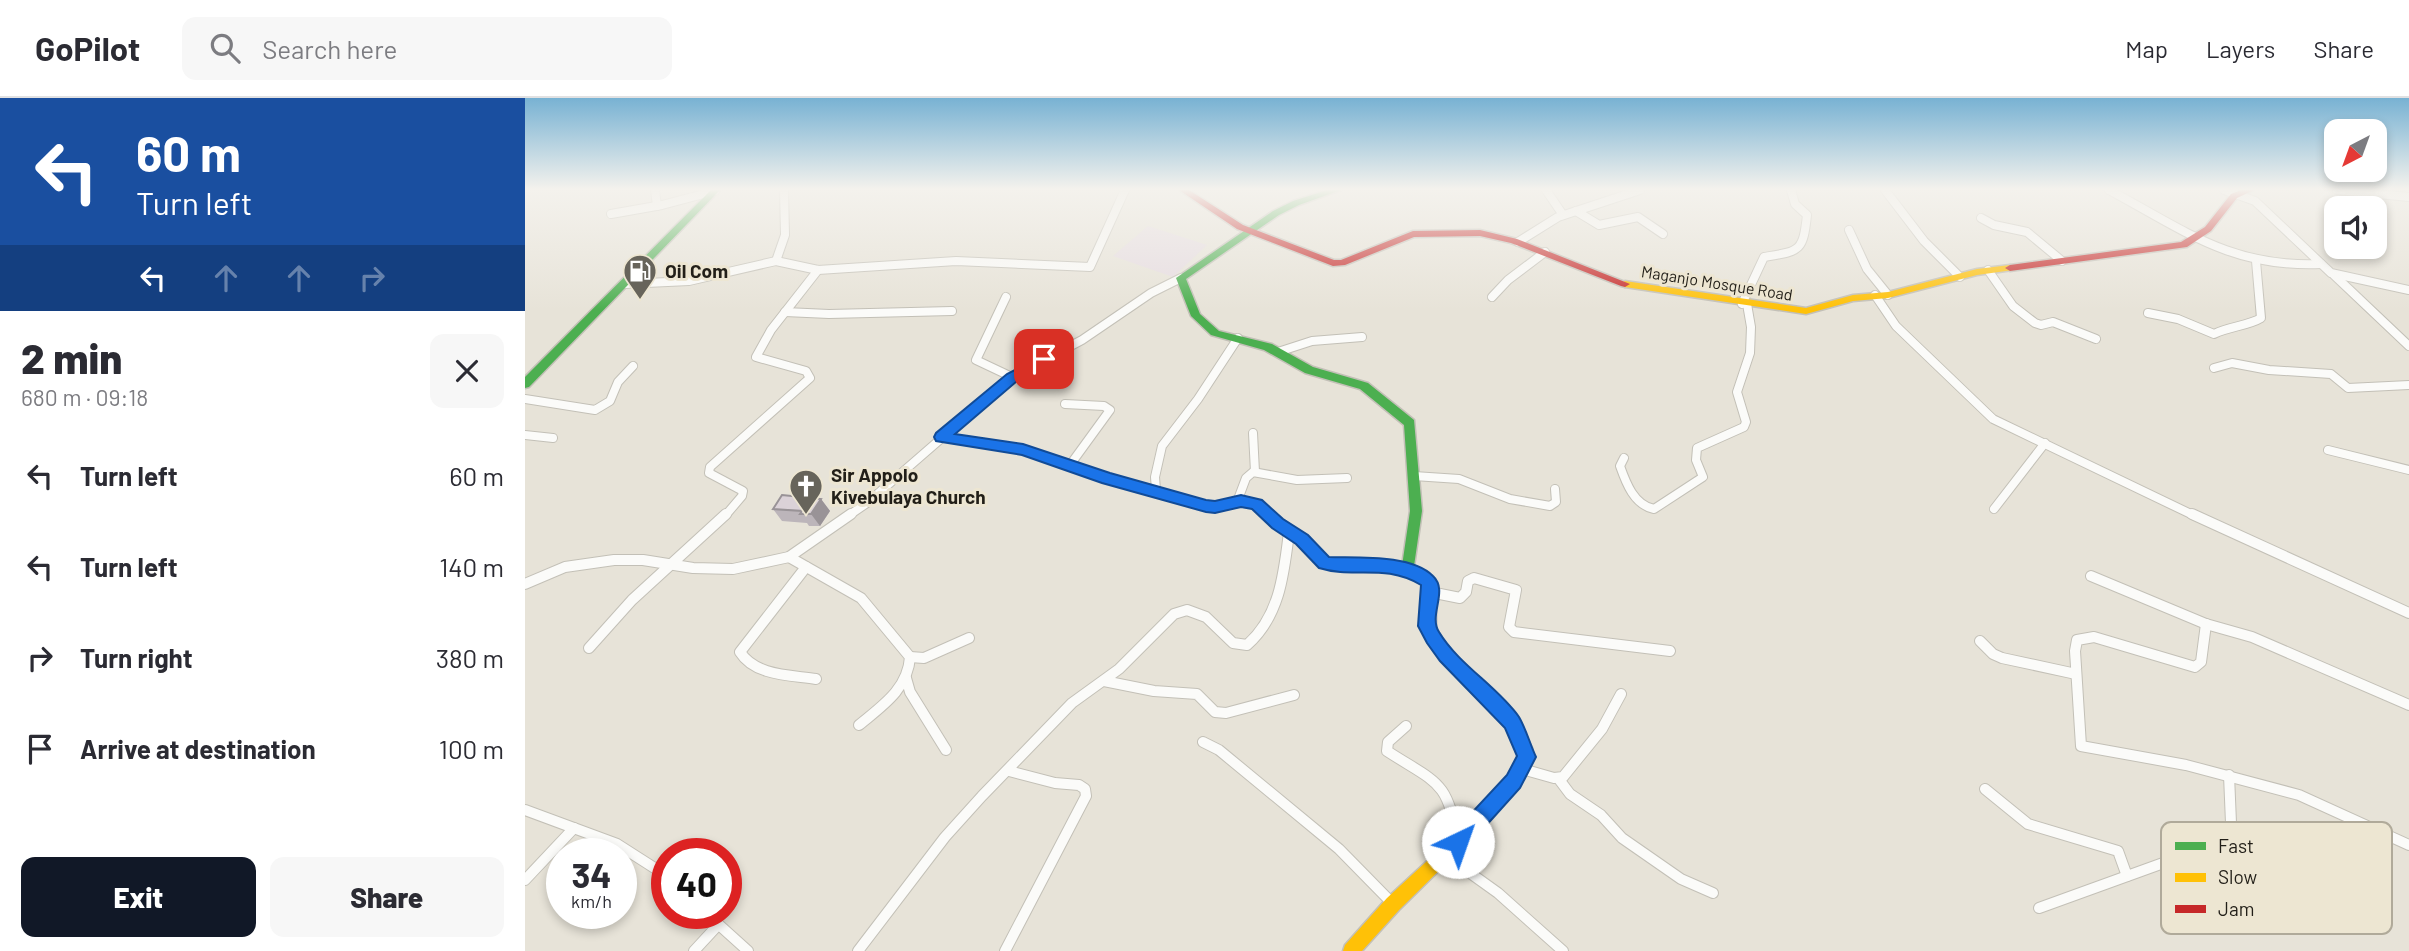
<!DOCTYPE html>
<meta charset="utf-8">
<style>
body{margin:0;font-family:Barlow,sans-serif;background:#f7f7f7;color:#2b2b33;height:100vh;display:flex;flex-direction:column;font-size:26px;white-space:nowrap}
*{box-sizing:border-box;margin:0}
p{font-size:23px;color:#7c7c81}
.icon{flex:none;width:38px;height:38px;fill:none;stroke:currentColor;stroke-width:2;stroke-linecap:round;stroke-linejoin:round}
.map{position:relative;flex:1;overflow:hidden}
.details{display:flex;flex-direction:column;background:#fff;width:525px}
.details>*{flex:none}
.top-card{background:#1a4fa0;color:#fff;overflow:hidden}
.needle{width:46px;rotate:221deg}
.controls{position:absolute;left:1799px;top:21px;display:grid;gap:14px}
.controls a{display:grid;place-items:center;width:63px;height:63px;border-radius:14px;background:#fff;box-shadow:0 4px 10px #0003;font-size:35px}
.speed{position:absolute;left:21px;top:740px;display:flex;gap:14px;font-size:35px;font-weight:700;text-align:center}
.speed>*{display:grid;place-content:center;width:91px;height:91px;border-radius:50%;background:#fff;box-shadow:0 4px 10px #0003;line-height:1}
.speed small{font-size:18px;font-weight:400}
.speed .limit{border:10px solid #d22;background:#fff;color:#111}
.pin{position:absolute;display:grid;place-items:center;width:60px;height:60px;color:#fff;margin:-30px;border-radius:14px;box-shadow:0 4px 10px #0006}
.me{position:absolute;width:77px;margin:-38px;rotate:42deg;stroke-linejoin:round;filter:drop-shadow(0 0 5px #0008)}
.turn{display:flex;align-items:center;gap:24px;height:147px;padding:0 21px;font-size:32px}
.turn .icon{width:91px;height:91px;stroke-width:2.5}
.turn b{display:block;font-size:49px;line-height:60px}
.lanes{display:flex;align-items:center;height:66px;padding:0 21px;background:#0003;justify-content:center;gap:35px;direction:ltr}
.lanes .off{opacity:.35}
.round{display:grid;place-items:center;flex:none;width:74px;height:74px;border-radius:14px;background:#f7f7f7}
.summary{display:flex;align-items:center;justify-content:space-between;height:119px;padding:0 21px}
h1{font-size:42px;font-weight:800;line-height:52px}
.button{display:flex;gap:14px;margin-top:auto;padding:14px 21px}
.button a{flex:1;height:80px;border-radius:14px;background:#111827;color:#fff;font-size:28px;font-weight:800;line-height:80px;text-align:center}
.button a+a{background:#f7f7f7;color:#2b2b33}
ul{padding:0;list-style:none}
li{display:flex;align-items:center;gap:21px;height:91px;padding:0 21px}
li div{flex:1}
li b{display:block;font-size:26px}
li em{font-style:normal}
header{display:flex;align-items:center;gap:42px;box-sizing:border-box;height:98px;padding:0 35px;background:#fff;border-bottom:2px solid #e1e1e2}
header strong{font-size:33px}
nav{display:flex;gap:38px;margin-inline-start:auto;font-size:24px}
.search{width:490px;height:63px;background:#f7f7f7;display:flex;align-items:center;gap:18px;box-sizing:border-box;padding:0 24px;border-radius:14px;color:#7c7c81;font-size:26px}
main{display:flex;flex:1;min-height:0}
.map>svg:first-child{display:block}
.education{fill:#e6dce1}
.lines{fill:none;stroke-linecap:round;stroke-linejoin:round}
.street-far1-casing{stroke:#c3c0b7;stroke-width:10}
.street-casing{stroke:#c3c0b7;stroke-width:12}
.fast-casing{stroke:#c3c0b7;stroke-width:3}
.slow-casing{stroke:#c3c0b7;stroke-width:3}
.jam-casing{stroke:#c3c0b7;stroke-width:3}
.street-far1{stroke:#fbfbf9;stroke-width:8}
.street{stroke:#fbfbf9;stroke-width:10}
.fast{fill:#4caf50;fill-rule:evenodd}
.slow{fill:#ffc107;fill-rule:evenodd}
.jam{fill:#c62828;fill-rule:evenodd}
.wall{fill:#bcb5ba}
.shaded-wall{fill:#999397}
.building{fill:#dbd2d8;stroke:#999397;stroke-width:2}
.route{fill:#1a73e8;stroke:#114b97;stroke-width:2}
.labels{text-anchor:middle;stroke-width:6;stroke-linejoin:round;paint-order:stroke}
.far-street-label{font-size:16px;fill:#221f18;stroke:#ede6d2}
.poi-label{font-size:19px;font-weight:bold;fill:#221f18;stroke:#ede6d2;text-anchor:start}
.key{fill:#ede6d2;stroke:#b0aa9a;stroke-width:2}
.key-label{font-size:19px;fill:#221f18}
</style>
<header>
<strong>GoPilot</strong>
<div class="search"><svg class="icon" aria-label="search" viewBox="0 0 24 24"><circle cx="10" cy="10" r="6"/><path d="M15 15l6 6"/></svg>Search here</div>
<nav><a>Map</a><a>Layers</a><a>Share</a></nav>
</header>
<main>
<section class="details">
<div class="top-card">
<div class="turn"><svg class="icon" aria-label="left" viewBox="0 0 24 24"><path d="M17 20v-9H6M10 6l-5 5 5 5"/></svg><div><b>60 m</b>Turn left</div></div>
<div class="lanes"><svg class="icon" aria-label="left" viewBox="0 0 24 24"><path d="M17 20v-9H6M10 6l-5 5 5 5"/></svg><svg class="icon off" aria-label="ahead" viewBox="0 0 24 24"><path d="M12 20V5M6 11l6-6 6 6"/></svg><svg class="icon off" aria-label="ahead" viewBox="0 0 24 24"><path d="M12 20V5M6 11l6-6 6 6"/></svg><svg class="icon off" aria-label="right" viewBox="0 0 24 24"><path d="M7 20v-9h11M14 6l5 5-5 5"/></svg></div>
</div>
<div class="summary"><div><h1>2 min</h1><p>680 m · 09:18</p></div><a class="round"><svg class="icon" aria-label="close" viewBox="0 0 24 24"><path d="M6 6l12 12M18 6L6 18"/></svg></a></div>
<ul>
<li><svg class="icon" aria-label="left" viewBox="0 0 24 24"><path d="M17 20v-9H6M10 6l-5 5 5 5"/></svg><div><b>Turn left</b></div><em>60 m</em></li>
<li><svg class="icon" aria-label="left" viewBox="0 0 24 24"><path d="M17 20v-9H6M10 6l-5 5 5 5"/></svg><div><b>Turn left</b></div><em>140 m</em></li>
<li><svg class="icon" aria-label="right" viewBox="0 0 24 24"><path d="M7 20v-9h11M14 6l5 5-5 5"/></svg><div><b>Turn right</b></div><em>380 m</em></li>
<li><svg class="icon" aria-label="arrive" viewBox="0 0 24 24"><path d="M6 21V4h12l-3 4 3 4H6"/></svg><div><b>Arrive at destination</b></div><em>100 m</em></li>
</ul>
<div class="button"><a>Exit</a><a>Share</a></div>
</section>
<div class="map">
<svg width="1884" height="853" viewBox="0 0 1884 853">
<rect width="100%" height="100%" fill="#e7e3d8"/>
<path class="education" d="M623,128L682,147L648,179L588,158Z"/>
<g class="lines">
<defs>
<g id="street-far1">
<path d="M130,92L132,108"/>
<path d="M1021,92L1038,117"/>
<path d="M1360,92L1399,143L1435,179"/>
<path d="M1584,92C1659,132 1706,170 1796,166"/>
<path d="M1699,92L1730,103L1806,175L1884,192"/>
<path d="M1812,92L1884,99"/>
<path d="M1051,113L1074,127L1113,119L1138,136"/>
<path d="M86,116L137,107L190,93"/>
<path d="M1456,120L1469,127L1502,134L1537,163"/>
<path d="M1324,132L1342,171L1363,197"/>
<path d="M993,144L1033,119L1115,92"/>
<path d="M251,163L260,137L259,92"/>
<path d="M1463,172L1488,208L1510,225L1516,227L1528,224L1571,241"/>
<path d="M1809,177L1884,248"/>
<path d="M100,186L164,183L251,163L293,172L431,163L565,169L600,92"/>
<path d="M1350,197L1371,228L1468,321L1670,418"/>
<path d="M481,199L451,262L487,279"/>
<path d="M967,199L983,182L1020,154"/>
<path d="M1217,206L1239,159C1275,153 1278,154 1282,117L1270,106L1266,92"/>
<path d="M260,214L304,216L427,213"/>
<path d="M1623,215L1653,221L1689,236C1705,228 1723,228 1736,220L1731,163"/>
<path d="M753,254L787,243L837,239"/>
<path d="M1689,270L1707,265L1744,272L1806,276L1823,290L1884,287"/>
<path d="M0,301L70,312L85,303L93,284L108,268"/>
<path d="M540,306L579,308L585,312L545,367"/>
<path d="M728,335L730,374"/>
<path d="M0,337L28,340"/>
<path d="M417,339L498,351L583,380L681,408L724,404L746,418"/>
<path d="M1803,352L1884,372"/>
<path d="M1099,360L1095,368C1101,385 1109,407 1129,411L1178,379L1171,362L1172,350L1219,329L1221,324L1212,294L1225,255L1226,229L1222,206"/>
<path d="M889,378L934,381L985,401L1025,408L1031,404L1030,391"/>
<path d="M631,392L630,379L637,348L673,301L713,240"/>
<path d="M712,404L721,380L728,374L772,382L822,380"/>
<path d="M1469,411L1520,345"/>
<path d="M200,418L217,398L218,393L184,375L185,369L285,280L281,273L231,259L246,232L293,172"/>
<path d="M323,418L342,405L487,279L557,242L626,195L656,180"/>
</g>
<g id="street">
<path d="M743,416L774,439L800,465L855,467L884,472"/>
<path d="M1667,416L1884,515"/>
<path d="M264,459L336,500L385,559C383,591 357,608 334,627"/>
<path d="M281,469L215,554C230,578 266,577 291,581"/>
<path d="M1566,478L1681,526L1727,539L1884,607"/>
<path d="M0,486L40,469L89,462H118L168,470L208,471L264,459L326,416"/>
<path d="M905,494L935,500L941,494L943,483L949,480L991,492L984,529L989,534L1145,553"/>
<path d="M1681,526L1676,564L1670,569L1569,539L1552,542L1550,553L1556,648L1661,667L1774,697L1884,747"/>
<path d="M1455,543L1468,556L1477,560L1551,576"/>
<path d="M64,550L107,502L201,416"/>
<path d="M385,559L399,560L444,540"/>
<path d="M381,580L385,594L421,652"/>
<path d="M579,583L629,593L672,596L690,614L701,615L769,597"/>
<path d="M881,628L863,644L862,653C911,685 923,681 933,744"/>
<path d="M678,644L694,652L814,751L868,806"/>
<path d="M997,671L1029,680L1038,679L1077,631L1096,596"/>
<path d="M1033,680L1045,696L1076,717L1097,740L1156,781L1188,795"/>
<path d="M1460,691L1503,726L1593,753L1602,778"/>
<path d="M0,712L92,746L142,778"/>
<path d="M920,757L973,795L1038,853"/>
<path d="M0,782L49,730"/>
<path d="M1514,810L1688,747L1706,725L1704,677"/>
<path d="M182,816L223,853"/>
<path d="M169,853L193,827"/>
<path d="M333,853L420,739L457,698L547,605L594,571L649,516L662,512L681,519L708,545L722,547C755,518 759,475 764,434"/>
<path d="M480,853L561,698L560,691L554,687L530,685L484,673"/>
</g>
<g id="fast">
<path d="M186,92H195L4,289L0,290V279Z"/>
<path d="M802,92H816L774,107L754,117L661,181L675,216L694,233L747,246L788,269L843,285L889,322L897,413L889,468L910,482L911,486V531L909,535L904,537L899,535L897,531L899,488L880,476L877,468L885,413L879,327L835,291L780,275L739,252L686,237L666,218L651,180L748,113L768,103Z"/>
</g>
<g id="slow">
<path d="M1485,167L1490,170L1488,172L1452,177L1363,200L1328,203L1281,216L1100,189L1095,186L1100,183L1281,210L1328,197L1363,194L1452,171Z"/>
<path d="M904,525L909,527L926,554L992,621L1007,650L1008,659L993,688L938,749L874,812L837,853H818L820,847L862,800L928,739L983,678L994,658L993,651L982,629L916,562L897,531L899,527Z"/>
</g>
<g id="jam">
<path d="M654,92H664L718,127L809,162H816L888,133L955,132L992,141L1105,186L1100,189L1096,188L986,145L955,138L889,139L820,167L808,168L712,131Z"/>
<path d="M1716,92H1729L1712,100L1686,133L1662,149L1485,173L1480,170L1485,167L1656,144L1680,129L1706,96Z"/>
</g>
</defs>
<use href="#street-far1" class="street-far1-casing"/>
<use href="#street" class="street-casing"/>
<use href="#fast" class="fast-casing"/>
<use href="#slow" class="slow-casing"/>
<use href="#jam" class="jam-casing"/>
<use href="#street-far1" class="street-far1"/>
<use href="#street" class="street"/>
<use href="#fast" class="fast"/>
<use href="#slow" class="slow"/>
<use href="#jam" class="jam"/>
</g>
<path class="wall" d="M296,401L305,413L295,428H284L282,425L257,423L248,411Z"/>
<path class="shaded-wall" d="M296,401L305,413L295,428L286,416Z"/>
<path class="building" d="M257,397L296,401L286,416H275L277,413L248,411Z"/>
<linearGradient id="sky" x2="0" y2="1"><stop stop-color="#78b2d3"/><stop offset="0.43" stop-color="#f4f2ed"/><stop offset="1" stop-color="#f4f2ed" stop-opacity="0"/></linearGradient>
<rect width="1884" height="212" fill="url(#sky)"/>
<path class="route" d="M519,257L526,261L524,265L492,283L430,336L498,346L585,375L681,402L690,403L716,397L737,402L758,421L783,437L804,459C833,460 886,456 908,478C924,493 903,517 914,534C934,567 973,589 994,619C1001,631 1005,646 1011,659L995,690L940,751L933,753L926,751L923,744L926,737L982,677L992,658L980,630L915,563L902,545L893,528L896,487C859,465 829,481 794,470L771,446L747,430L727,411L716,409L690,415L681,414L577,385L497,357L411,343L409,339L411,335L482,276Z"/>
<defs>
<symbol id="fuel-pin" viewBox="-11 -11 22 30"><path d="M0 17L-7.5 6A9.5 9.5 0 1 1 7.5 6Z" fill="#67645b" stroke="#ede6d2"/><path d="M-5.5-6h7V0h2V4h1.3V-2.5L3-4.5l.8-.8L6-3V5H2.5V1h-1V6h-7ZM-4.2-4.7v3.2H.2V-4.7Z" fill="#fff"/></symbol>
<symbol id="church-pin" viewBox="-11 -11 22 30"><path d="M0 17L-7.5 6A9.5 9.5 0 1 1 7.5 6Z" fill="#67645b" stroke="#ede6d2"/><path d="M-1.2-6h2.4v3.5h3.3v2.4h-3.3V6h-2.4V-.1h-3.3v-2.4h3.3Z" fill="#fff"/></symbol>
</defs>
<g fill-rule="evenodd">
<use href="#fuel-pin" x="96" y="154" width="38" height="52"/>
<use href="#church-pin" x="262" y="369" width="38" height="52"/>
</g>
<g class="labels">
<g class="far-street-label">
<text transform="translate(1192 185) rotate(9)" y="6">Maganjo Mosque Road</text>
</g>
<g class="poi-label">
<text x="140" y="180">Oil Com</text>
<text x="306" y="384">Sir Appolo<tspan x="306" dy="22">Kivebulaya Church</tspan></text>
</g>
</g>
<rect x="1636" y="724" width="231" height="112" rx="10" class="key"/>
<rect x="1650" y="744" width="31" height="8" fill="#4caf50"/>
<rect x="1650" y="775" width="31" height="9" fill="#ffc107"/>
<rect x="1650" y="807" width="31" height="8" fill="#c62828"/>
<g class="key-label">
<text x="1693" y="755">Fast</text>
<text x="1693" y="786">Slow</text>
<text x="1693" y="818">Jam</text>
</g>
</svg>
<div class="controls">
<a><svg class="needle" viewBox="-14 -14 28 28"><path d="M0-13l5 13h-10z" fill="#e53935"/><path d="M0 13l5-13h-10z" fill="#7c7c81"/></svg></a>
<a><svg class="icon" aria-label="sound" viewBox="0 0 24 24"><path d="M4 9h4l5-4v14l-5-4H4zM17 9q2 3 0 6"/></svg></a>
</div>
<div class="speed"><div>34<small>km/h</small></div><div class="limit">40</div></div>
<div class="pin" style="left:519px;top:261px;background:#d93025"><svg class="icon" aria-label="arrive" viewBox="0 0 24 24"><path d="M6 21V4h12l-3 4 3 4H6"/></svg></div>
<svg class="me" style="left:933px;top:744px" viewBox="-20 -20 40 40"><circle r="19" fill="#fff"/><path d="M0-13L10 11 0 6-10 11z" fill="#1a73e8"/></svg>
</div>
</main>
